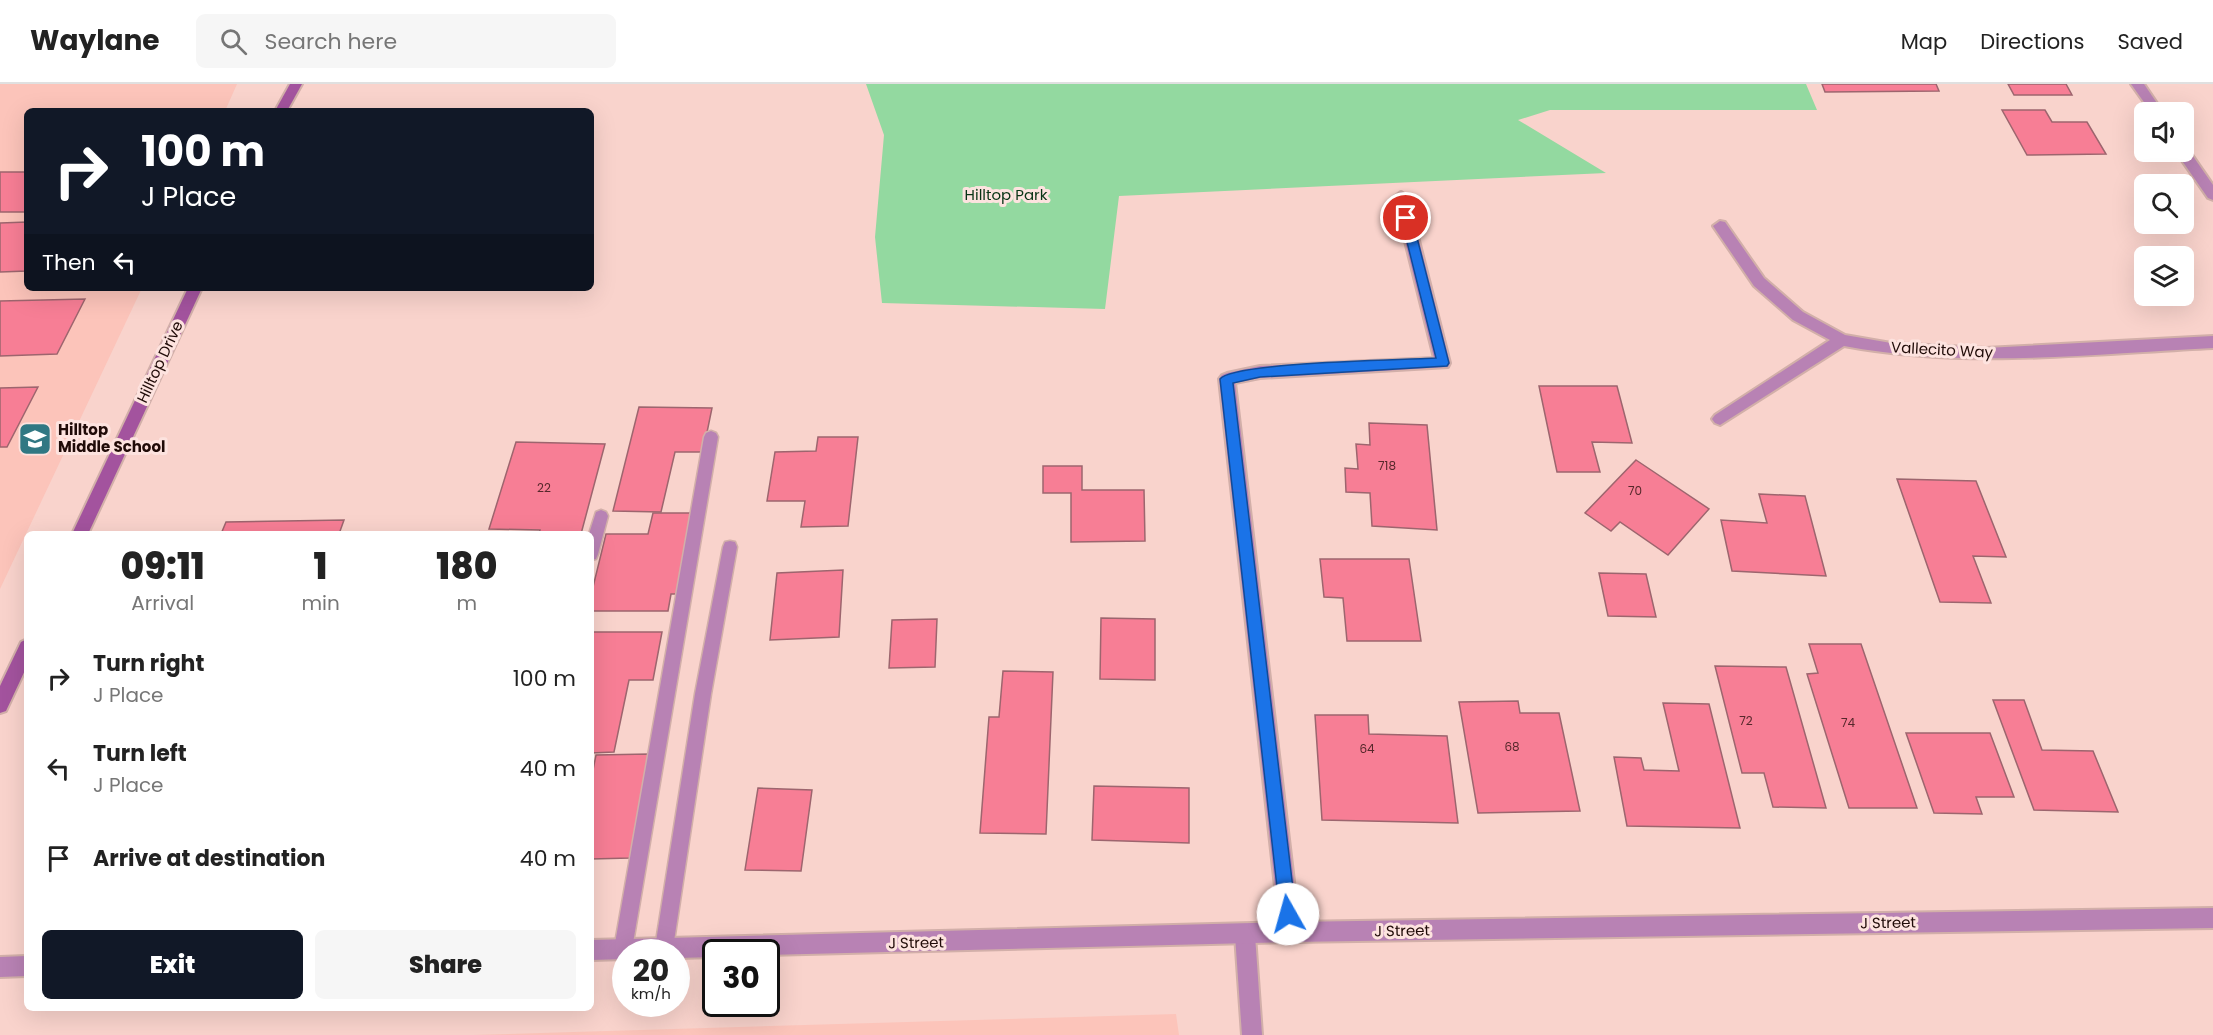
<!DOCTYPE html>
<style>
body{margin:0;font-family:Poppins,sans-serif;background:#f6f6f6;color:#222;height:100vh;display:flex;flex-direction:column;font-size:22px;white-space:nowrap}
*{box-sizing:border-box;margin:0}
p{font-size:20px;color:#767676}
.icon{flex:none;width:33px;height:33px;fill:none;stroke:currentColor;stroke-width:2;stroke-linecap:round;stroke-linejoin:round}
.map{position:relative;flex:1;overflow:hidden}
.side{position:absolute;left:24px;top:447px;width:570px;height:480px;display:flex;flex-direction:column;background:#fff;border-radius:9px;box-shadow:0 6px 24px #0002}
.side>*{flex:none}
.banner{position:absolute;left:24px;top:24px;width:570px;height:183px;border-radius:9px;box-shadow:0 6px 24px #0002;background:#111827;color:#fff;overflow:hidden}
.tools{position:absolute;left:2134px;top:18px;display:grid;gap:12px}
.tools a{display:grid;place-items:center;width:60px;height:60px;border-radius:9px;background:#fff;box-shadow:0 6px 24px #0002;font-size:30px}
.speed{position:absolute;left:612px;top:855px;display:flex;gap:12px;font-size:30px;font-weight:700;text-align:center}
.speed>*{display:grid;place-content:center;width:78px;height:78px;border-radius:50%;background:#fff;box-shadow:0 6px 24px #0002;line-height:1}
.speed small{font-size:15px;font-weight:400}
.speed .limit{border:3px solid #111;border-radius:9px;background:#fff;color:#111}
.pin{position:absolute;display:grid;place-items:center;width:51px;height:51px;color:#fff;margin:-26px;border:3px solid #fff;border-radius:50%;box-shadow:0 2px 6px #0007}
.me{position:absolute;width:66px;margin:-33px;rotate:353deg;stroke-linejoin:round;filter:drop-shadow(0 0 4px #0008)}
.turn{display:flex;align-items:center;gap:21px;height:126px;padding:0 18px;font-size:27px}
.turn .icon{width:78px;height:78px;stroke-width:2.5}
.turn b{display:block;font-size:42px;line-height:51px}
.then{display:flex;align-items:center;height:57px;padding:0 18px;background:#0003;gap:12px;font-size:22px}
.eta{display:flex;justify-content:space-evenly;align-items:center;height:102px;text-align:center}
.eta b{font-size:36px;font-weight:800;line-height:42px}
.action{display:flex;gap:12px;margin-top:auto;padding:12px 18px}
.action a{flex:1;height:69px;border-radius:9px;background:#111827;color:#fff;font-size:24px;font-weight:800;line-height:69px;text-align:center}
.action a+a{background:#f6f6f6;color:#222}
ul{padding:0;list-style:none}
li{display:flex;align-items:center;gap:18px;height:90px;padding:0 18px}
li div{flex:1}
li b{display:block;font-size:22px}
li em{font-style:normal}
header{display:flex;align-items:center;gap:36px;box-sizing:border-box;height:84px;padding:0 30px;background:#fff;border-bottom:2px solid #e0e0e0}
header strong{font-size:28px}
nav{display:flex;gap:33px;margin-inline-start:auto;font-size:21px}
.search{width:420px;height:54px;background:#f6f6f6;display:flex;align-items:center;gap:15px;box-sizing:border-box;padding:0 21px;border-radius:9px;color:#767676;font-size:22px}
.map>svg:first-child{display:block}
.built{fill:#fcc4ba}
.green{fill:#93d9a0}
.building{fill:#f77e95;stroke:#9d656e;stroke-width:1.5}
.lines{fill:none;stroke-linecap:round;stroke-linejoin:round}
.service-casing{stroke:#d2afa9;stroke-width:3}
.minor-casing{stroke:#d2afa9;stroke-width:4}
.tertiary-casing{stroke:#d2afa9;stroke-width:4}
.secondary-casing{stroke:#d2afa9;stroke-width:4}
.service{fill:#b882b4;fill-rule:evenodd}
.minor{fill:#b882b4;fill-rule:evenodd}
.tertiary{fill:#b882b4;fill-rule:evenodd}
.secondary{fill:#a3539e;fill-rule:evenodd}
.route{fill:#1a73e8;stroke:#114b97;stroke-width:1.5}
.labels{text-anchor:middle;stroke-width:6;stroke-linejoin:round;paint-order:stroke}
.number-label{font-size:12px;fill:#56282b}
.park-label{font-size:15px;fill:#083415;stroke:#fde3df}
.street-label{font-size:15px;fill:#200b08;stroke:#fde3df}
.poi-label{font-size:15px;font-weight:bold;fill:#200b08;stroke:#fde3df;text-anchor:start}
</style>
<header>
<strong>Waylane</strong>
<div class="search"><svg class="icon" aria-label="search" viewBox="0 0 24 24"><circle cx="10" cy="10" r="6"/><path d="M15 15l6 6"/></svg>Search here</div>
<nav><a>Map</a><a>Directions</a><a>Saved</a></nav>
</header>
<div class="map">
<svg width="2213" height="951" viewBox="0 0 2213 951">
<rect width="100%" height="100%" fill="#f9d3cc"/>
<g class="built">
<path d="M0,0H237L225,27H27V204H142L0,505Z"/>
<path d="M1176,930L1179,951H473Z"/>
</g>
<path class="green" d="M866,0H1806L1817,26H1550L1518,36L1606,89L1119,112L1105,225L882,219L875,153L884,51Z"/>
<g class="building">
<path d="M1822,0H1936L1939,7L1825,8Z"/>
<path d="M2008,0H2066L2072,11H2014Z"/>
<path d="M2002,26H2045L2052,38H2087L2106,70L2027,71Z"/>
<rect x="0" y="88" width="27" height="40"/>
<path d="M27,138V187L0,188V139Z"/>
<path d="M85,215L57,270L0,272V217Z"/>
<path d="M1539,302H1617L1632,359L1592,358L1600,388H1557Z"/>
<path d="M38,303L7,363H0V304Z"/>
<path d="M639,323L712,324L703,368H675L661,428L613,427Z"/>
<path d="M1369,339L1427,341L1437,446L1372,442L1370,409L1346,408L1345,384L1358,385L1356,360L1370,361Z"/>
<path d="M818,353H858L848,442L801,443L805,417H767L775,368L816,367Z"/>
<path d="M516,358L605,360L581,450H539L540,446L489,445Z"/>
<path d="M1636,376L1709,425L1668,471L1620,438L1611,447L1585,429Z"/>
<path d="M1043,382H1082V406H1144L1145,457L1071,458V409H1043Z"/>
<path d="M1897,395L1976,397L2006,473L1973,472L1991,519L1940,518Z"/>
<path d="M1759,410L1805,412L1826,492L1732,487L1721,436L1767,439Z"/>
<path d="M653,429H694L678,510H671L668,527H591V511L606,450H648Z"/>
<path d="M344,436L339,450H221L226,438Z"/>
<path d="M1320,475H1409L1421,557H1347L1343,514L1324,513Z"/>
<path d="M843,486L839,553L770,556L777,489Z"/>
<path d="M1599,489L1646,490L1656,533L1608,532Z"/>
<path d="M1101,534L1155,535V596L1100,595Z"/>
<path d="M937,535L935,583L889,584L892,536Z"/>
<path d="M591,548H662L653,596H629L614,668L591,669Z"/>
<path d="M1809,560H1861L1917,724H1849L1807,590L1818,589Z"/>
<path d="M1715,582L1786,583L1826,724L1773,723L1764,689H1742Z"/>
<path d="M1003,587L1053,588L1046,750L980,749L989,633H999Z"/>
<path d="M1993,616H2024L2042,666L2093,667L2118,728L2034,726Z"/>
<path d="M1518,617L1520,629H1559L1580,727L1478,729L1459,618Z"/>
<path d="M1663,619L1709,620L1740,744L1627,742L1614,673L1641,674L1644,686L1679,687Z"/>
<path d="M1315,631H1368L1369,650L1447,652L1458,739L1322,736Z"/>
<path d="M1906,649H1990L2014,713H1976L1982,730L1934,729Z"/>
<path d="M649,670L630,774L591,775V696L596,671Z"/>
<path d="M1094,702L1189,704V759L1092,756Z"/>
<path d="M758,704L812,706L801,787L745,786Z"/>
</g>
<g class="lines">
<defs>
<g id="service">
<path d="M711,347L716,349L718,353L632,865L630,868H626V873L623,874L617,871L614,865L704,353L706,349Z"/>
<path d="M601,426L606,428L608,432L598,470L596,475L591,476V450H589L596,428Z"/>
<path d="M730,457L735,458L737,463L711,610L673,864L671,868H657L655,864L695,610L723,463L725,458Z"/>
</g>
<g id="minor">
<path d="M1401,108L1408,113L1450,279L1448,283L1260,294L1235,299L1300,848L1297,855L1290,858L1283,855L1280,848L1219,295L1222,291L1227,289L1260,282L1434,274L1394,113Z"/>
<path d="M1720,137L1725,138L1764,194L1803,228L1845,251L1891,259L1986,264L2213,252V264C2090,270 1966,285 1844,262L1720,341L1715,339L1712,335L1715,331L1830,256L1793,236L1754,202L1713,142Z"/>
<path d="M1245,841L1252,844L1255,851L1262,951H1242L1235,851L1238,844Z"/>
</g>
<g id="tertiary">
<path d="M2131,0H2144L2163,28H2151Z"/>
<path d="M2184,64L2188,65L2213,101V116L2208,114L2176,68H2184Z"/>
<path d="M2213,824V844L1290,858L766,871V868H716V873L676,874V868H626V875L591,876V856L1290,838Z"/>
<path d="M27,872V892L0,893V873Z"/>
</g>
<g id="secondary">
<path d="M290,0H302L287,27H275Z"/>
<path d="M188,204H202L88,450H72Z"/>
<path d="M27,555V582L6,627L0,629V602L21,558Z"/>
</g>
</defs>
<use href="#service" class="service-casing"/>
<use href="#minor" class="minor-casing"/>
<use href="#tertiary" class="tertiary-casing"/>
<use href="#secondary" class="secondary-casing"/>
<use href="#service" class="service"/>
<use href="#minor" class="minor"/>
<use href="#tertiary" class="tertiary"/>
<use href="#secondary" class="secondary"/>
</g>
<path class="route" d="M1406,129L1412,134L1449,279L1447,282L1260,293L1233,299L1296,830L1293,835L1288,837L1282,835L1280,830L1220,295C1232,278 1405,276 1436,274L1401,134Z"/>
<defs>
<symbol id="school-square" viewBox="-11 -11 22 22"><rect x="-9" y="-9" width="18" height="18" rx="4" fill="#317883" stroke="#fde3df"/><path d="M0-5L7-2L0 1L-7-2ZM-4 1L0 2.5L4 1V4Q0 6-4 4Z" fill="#fff"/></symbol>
</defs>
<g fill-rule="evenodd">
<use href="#school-square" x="16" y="336" width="38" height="38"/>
</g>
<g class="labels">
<g class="number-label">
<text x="1387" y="386">718</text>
<text x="544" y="408">22</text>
<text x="1635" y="411">70</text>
<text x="1746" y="641">72</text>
<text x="1848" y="643">74</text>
<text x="1512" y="667">68</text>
<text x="1367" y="669">64</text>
</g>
<g class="park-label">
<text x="1006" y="116">Hilltop Park</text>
</g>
<g class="street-label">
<text transform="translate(1942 266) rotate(3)" y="5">Vallecito Way</text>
<text transform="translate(160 278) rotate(-65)" y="5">Hilltop Drive</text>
<text transform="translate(1888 839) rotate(-1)" y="5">J Street</text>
<text transform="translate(1402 847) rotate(-1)" y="5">J Street</text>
<text transform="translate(916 859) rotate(-1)" y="5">J Street</text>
</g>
<g class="poi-label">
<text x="58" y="351">Hilltop<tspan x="58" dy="17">Middle School</tspan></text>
</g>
</g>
</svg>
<div class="tools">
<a><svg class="icon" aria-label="sound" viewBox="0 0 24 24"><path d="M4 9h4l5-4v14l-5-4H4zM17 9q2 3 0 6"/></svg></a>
<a><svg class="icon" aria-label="search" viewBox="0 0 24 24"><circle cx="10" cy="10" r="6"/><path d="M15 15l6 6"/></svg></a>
<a><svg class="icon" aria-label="layers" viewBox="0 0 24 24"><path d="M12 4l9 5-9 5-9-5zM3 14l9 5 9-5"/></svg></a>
</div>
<div class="speed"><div>20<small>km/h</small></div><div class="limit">30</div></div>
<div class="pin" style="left:1406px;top:134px;background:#d93025"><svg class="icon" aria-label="arrive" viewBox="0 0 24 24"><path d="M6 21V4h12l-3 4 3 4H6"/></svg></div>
<svg class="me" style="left:1288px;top:830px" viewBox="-20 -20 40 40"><circle r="19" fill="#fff"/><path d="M0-13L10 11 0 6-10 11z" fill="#1a73e8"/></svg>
<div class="banner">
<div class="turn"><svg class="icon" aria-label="right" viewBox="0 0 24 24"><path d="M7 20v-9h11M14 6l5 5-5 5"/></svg><div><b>100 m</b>J Place</div></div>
<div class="then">Then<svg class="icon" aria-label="left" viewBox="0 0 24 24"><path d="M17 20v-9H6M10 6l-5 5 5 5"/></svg></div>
</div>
<section class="side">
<div class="eta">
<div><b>09:11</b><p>Arrival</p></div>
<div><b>1</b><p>min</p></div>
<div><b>180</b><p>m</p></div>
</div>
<ul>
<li><svg class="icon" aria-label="right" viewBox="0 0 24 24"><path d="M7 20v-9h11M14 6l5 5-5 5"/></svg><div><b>Turn right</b><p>J Place</p></div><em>100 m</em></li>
<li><svg class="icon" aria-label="left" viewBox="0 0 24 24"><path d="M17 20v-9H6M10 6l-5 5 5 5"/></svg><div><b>Turn left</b><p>J Place</p></div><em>40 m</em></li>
<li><svg class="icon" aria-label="arrive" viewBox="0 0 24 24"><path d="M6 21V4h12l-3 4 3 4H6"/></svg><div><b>Arrive at destination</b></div><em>40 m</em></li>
</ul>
<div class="action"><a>Exit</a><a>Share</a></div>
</section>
</div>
